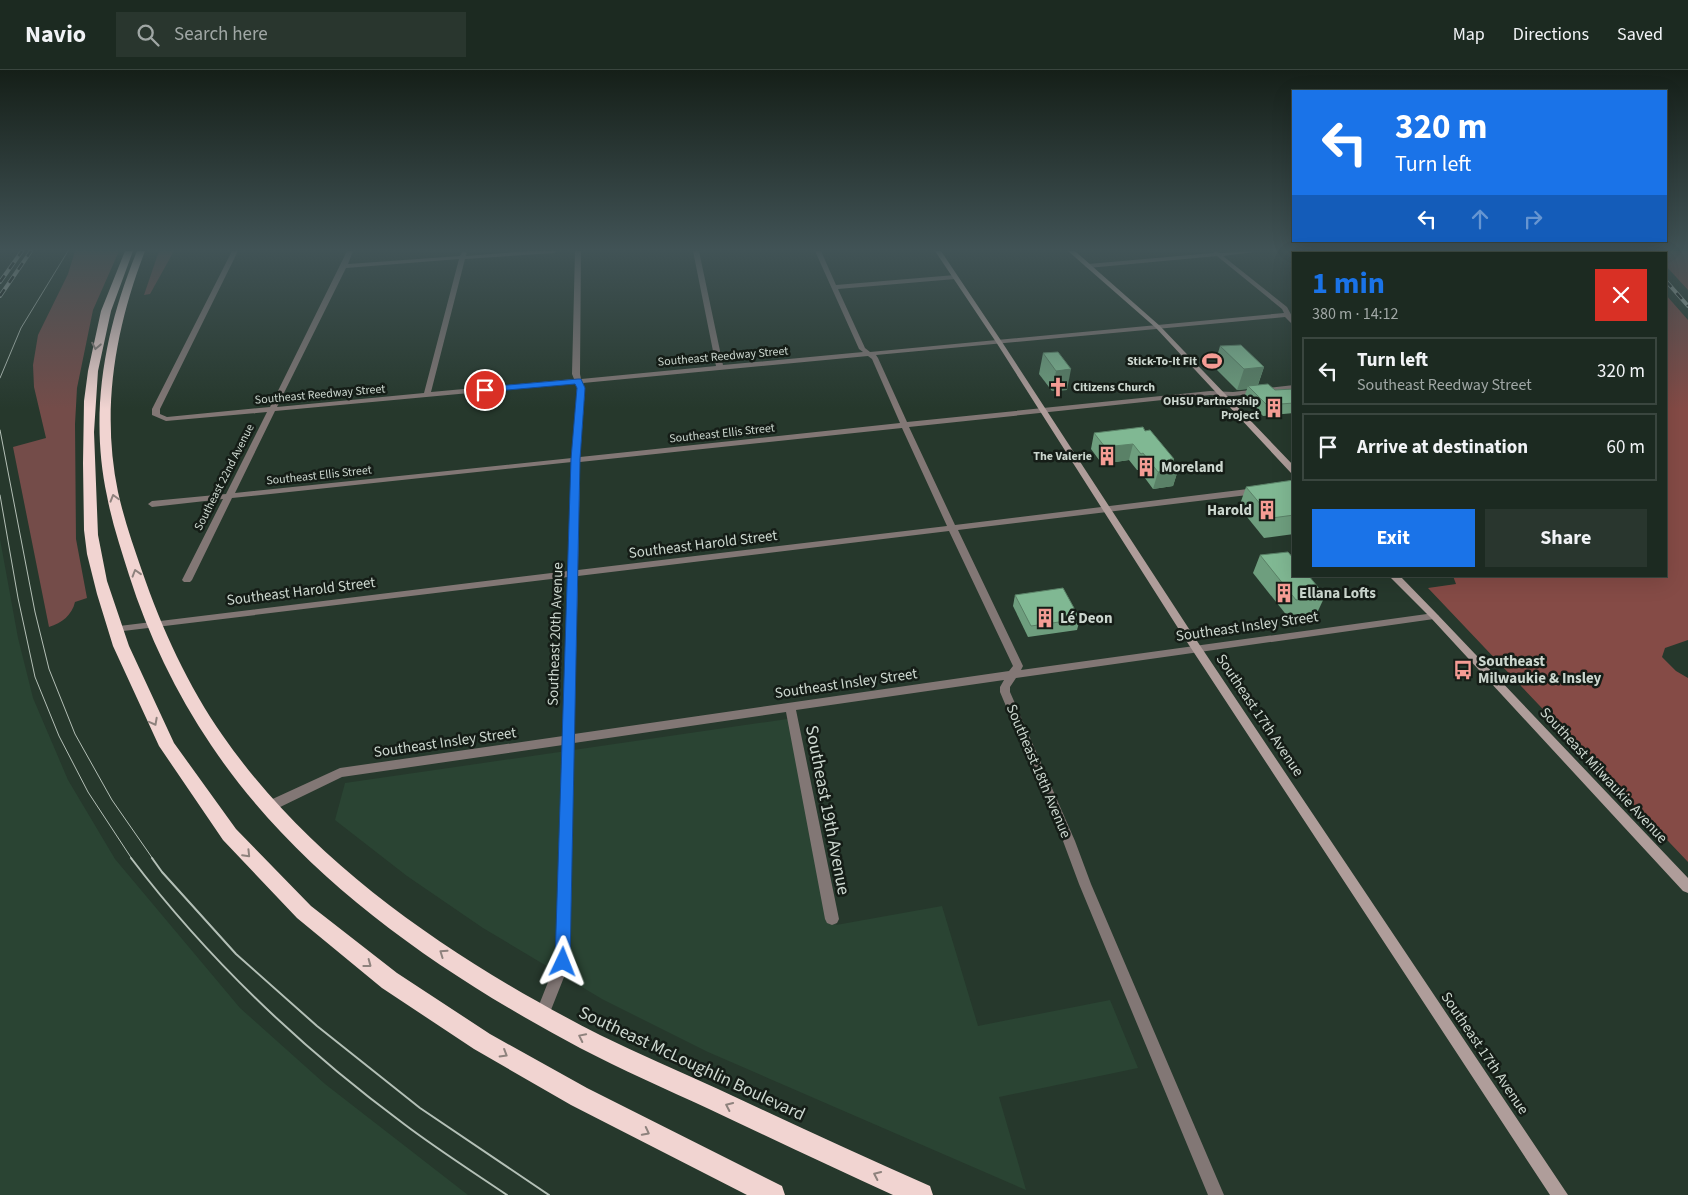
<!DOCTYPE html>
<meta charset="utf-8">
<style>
body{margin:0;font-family:"Source Sans 3",sans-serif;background:#29362e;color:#f1f3f6;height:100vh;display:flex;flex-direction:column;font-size:19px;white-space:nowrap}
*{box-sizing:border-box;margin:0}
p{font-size:16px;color:#a0a7a5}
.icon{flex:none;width:28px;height:28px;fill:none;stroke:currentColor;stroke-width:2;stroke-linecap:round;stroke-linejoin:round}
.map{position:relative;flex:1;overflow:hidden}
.drawer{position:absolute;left:1292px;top:182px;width:375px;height:325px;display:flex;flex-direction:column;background:#1c2a21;border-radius:0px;box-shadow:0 5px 20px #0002,0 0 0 1px #3a463f}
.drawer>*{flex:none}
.banner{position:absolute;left:1292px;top:20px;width:375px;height:152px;border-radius:0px;box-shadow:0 5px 20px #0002,0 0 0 1px #3a463f;background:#1a73e8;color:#fff;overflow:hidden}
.pin{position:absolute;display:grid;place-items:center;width:42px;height:42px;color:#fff;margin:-21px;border:2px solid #fff;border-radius:50%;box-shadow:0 1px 5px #0007}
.me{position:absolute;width:55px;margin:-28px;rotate:2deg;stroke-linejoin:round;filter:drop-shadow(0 0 4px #0008)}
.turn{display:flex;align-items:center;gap:18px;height:105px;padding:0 20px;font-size:22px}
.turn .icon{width:65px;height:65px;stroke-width:2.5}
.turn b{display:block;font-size:35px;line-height:42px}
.lanes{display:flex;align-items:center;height:48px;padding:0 20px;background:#0003;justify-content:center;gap:25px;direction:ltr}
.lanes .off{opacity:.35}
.round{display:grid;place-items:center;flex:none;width:52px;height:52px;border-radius:0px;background:#29362e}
.head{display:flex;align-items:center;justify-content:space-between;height:85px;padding:0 20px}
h1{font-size:30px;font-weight:700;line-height:38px;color:#1a73e8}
.action{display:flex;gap:10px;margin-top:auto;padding:10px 20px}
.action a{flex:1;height:58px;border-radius:0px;background:#1a73e8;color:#fff;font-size:20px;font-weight:700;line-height:58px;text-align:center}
.action a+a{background:#29362e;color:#f1f3f6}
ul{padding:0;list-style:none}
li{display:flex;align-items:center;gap:15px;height:68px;margin:0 10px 8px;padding:0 10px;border:2px solid #3a463f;border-radius:0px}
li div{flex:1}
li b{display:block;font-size:19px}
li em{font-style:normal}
header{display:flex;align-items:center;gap:30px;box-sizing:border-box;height:70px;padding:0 25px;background:#1c2a21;border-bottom:1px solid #3a463f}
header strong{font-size:24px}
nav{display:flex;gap:28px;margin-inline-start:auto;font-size:18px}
.search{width:350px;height:45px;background:#29362e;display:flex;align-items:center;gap:12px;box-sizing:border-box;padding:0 18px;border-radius:0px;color:#a0a7a5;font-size:19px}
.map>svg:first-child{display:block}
.built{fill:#2a4433}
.green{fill:#744c49}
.forest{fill:#854b46}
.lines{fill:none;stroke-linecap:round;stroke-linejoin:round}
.street{fill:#827775;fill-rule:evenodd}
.secondary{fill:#af9d9a;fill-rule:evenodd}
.highway{fill:#f1d4d1;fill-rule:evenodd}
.tram-far1{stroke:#b4c0b7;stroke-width:1}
.tram{stroke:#b4c0b7;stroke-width:2}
.rail-casing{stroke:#b4c0b7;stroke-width:4}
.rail{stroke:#151d17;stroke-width:2.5;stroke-dasharray:8;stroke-linecap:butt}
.wall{fill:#6e9e7e}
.shaded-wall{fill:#5a8167}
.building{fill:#80b893;stroke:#5a8167}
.oneway{stroke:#8e827d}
.route{fill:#1a73e8;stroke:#114b97}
.labels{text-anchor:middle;stroke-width:5;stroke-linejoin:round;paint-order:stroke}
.far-street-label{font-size:12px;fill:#ccd7cf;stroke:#151d17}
.far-poi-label{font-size:12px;font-weight:bold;fill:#ccd7cf;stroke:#151d17;text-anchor:end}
.poi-label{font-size:15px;font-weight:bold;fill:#ccd7cf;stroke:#151d17;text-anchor:start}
.street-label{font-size:15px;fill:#ccd7cf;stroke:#151d17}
.near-street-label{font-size:18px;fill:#ccd7cf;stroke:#151d17}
</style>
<header>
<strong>Navio</strong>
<div class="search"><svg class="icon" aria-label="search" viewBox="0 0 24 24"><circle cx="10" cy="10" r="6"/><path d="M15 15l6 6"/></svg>Search here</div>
<nav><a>Map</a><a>Directions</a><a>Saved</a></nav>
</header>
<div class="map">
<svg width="1688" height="1125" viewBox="0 0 1688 1125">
<rect width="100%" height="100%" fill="#26382c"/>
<g class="built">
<path d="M0,469L18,568L33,628L68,710L115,789L240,938L325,1014L468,1125H0Z"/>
<path d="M794,648L836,855L942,836L978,956L1110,930L1138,998L999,1027L1026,1120L708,982L602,929L483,858L407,806L335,750L345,713Z"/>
</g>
<g class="green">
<path d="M75,181H119L93,240L77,318L75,354L76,469L87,528L75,532C72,545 62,553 49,557L13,377L46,368L34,317L33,295L38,265L68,204Z"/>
<path d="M159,181H174L150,224L144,225Z"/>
</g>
<g class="forest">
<path d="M1316,181H1570L1572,184H1318Z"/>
<path d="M1654,181H1688V220L1666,196V184H1656Z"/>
<path d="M1666,225L1688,250V570L1665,578L1662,587L1676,601L1688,608V792L1428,518L1456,514L1453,506H1666Z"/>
</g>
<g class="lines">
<path class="street" d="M232,181H238L160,339V344L167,347L270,337L347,181H353L348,194L460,186L462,182L464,181L467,183L466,186L528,181H557L554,183L465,189L431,322L574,309L572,304L575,181H581L580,304L581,309L716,296L693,181H699L723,295L863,282L859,279L815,181H821L836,215L955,205L958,207L955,209L838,219L865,278L870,282L1284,243L1282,239L1217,186L1088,198L1085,196L1088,194L1213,183L1216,181L1219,183L1262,181L1223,186L1287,237L1294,250V256L1285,247L876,285L878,288L907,352L1210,321L1233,322L1294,315V319L1233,326L1210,325L909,357L955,455L1256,418L1260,421L1256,424L958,460L1023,596L1021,600L1434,543L1439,546L1434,549L1016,608L1010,617V622L1075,771L1091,814L1224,1125H1208L1079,814L1063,771L1000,622V617L1004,610L796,640L839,849L837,853L832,855L827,853L825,849L786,642L574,673L570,892L547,950L542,952L537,950L535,945L556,892L563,675L342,707L274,740L270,741L266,740L264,736L266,732L340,698L563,666L568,507L115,562L111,561L110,559L111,557L568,501L572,392L232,428L192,510L190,512H184L182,510L223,429L152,437L148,434L152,431L226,424L267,342L166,351L152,345V339ZM459,189L424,323L277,337L346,198ZM868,286L872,289L900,353L580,387L585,318L583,313ZM576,313L577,318L572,388L235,423L275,341ZM902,358L947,456L578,500L580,392ZM949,461L1013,596L1009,601L574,664L578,506Z"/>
<g class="secondary">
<path d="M935,181H941L1002,272L1193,565L1568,1125H1550L1185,569L996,272Z"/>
<path d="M1068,181H1075L1160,256L1294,396V403H1291L1156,258Z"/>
<path d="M1389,506H1400L1437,544L1688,808V823L1683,821L1431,548Z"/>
</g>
<g class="highway">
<path d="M125,181H133L111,241L98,301L94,362L98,465L107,511L129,576L174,673L236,759L311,836L397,903L490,964L587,1018L782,1116L785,1125H747L571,1035L474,979L382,918L297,848L223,770L159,676L113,576L97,524L87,484L84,460L83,393L84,331L88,301L101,241Z"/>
<path d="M137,181H145C115,259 101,340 118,422C124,449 133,475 142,501C162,559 188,616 223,666C315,798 459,893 600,965C639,984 679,1001 718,1019C789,1052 859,1085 930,1116L933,1125H893C832,1097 770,1068 709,1039C666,1019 622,1000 580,978C441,904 300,808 211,675C176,623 148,565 129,505C121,479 112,453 107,426C89,342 105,259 137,181Z"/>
</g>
<g class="tram-far1">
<path d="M0,308L21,258L68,181"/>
<path d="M0,360L35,542L49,599L75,664L112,730L153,789"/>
<path d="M0,425L18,528L35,607L59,666L88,722L132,789"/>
</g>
<g class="tram">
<path d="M131,788C207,888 303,979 404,1054C437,1079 473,1102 507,1125"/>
<path d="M152,788L162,802L236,884L317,956L420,1038L549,1125"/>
</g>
<defs>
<g id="rail">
<path d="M1639,181L1641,184"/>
<path d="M1666,211L1688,236"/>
<path d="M0,212L22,181"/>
<path d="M0,226L31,181"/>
</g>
</defs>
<use href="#rail" class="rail-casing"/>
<use href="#rail" class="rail"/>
</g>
<g class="wall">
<path d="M1220,276L1264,297L1258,315L1275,320L1294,319V343L1263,346L1244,327L1247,319L1237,320L1214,297Z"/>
<path d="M1058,282L1067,320L1052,321L1039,304L1043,283Z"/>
<path d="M1145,361L1174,389L1173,393L1178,400L1173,416L1153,419L1139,400H1137L1129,390L1102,394L1091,379L1094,363Z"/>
<path d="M1294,410V464L1264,468L1239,437L1246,417Z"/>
<path d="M1260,485L1325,526L1317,543L1288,547L1253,503Z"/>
<path d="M1015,525L1080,549L1077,560L1028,567L1013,536Z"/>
</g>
<g class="shaded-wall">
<path d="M1264,297L1257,317L1248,316L1247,319L1237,320L1244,299Z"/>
<path d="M1071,299L1067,320L1052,321L1056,301Z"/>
<path d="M1133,374L1129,390L1102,394L1105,377Z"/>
<path d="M1178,400L1173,416L1153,419L1158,402Z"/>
</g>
<g class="building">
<path d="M1241,275L1264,297L1244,299L1220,276Z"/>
<path d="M1058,282L1071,299L1056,301L1043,283Z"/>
<path d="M1268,314L1275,320L1294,319V333L1267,335L1248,316Z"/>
<path d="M1143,357L1145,361L1150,360L1174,389H1170L1178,400L1158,402L1143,383L1141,384L1133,374L1105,377L1094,363Z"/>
<path d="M1294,410V445L1272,448L1246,417Z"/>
<path d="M1288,482L1294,489V506H1309L1325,526L1296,530L1260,485Z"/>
<path d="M1063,518L1080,549L1031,556L1015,525Z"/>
</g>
<defs><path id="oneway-chevron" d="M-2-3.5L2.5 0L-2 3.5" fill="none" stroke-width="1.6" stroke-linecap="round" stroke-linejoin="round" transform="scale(1.25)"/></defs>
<g class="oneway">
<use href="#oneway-chevron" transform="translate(96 276) rotate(101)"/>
<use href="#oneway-chevron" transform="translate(114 428) rotate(-106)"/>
<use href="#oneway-chevron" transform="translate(136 503) rotate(-107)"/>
<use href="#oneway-chevron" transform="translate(154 652) rotate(62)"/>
<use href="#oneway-chevron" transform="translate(247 784) rotate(46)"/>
<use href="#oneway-chevron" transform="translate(443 883) rotate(-145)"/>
<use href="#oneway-chevron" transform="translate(368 894) rotate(37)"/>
<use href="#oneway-chevron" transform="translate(582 967) rotate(-154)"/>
<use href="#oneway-chevron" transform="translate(504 984) rotate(31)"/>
<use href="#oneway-chevron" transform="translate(729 1036) rotate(-155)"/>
<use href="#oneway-chevron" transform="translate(646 1062) rotate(27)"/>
<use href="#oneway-chevron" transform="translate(877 1105) rotate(-155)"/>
</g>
<linearGradient id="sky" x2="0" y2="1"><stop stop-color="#151f18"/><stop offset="0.53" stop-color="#415356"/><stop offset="1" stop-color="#415356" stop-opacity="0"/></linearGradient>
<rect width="1688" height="339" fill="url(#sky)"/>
<path class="route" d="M578,309H581L585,318L580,389L570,892L568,897L563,900L557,897L555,892L571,389L577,318L575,314L485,322L481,320L485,317Z"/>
<defs>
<symbol id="stadium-bare" viewBox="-9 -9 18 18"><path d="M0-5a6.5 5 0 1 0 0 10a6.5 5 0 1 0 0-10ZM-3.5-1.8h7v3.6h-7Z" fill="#f59c94" stroke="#151d17" stroke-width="2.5" paint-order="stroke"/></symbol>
<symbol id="church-bare" viewBox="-9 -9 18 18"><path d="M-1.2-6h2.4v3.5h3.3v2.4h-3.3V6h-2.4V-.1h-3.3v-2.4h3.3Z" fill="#f59c94" stroke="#151d17" stroke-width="2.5" paint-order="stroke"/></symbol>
<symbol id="building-bare" viewBox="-9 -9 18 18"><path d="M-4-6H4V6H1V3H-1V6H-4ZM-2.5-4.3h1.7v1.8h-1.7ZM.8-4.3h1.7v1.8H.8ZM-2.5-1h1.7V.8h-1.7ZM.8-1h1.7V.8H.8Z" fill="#f59c94" stroke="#151d17" stroke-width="2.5" paint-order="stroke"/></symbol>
<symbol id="bus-bare" viewBox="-9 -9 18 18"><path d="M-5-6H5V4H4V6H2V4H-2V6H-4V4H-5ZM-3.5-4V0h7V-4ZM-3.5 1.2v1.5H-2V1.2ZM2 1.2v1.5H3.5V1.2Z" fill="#f59c94" stroke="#151d17" stroke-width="2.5" paint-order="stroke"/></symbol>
</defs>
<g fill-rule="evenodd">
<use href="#stadium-bare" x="1198" y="277" width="28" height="28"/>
<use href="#church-bare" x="1044" y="303" width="28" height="28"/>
<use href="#building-bare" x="1260" y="324" width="28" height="28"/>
<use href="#building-bare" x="1093" y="372" width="28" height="28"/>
<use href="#building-bare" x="1132" y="383" width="28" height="28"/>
<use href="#building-bare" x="1253" y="426" width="28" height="28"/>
<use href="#building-bare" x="1270" y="509" width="28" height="28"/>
<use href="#building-bare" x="1031" y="534" width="28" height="28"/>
<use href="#bus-bare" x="1449" y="586" width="28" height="28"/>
</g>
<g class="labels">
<g class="far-street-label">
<text transform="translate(723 286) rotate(-5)" y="4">Southeast Reedway Street</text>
<text transform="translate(320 324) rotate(-5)" y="4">Southeast Reedway Street</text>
<text transform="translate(722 363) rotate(-6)" y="4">Southeast Ellis Street</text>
<text transform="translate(319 405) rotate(-6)" y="4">Southeast Ellis Street</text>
<text transform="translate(224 407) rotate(-63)" y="4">Southeast 22nd Avenue</text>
</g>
<g class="far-poi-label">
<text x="1197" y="295">Stick-To-It Fit</text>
<text x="1073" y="321" text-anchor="start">Citizens Church</text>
<text x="1259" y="335">OHSU Partnership<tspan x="1259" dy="14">Project</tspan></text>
<text x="1092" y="390">The Valerie</text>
</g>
<g class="poi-label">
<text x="1161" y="402">Moreland</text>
<text x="1252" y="445" text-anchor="end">Harold</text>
<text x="1299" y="528">Ellana Lofts</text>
<text x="1060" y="553">Lé Deon</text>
<text x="1478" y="596">Southeast<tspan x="1478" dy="17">Milwaukie &amp; Insley</tspan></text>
</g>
<g class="street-label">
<text transform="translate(703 474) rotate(-7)" y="5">Southeast Harold Street</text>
<text transform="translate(301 521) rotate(-7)" y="5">Southeast Harold Street</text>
<text transform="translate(1247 556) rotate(-8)" y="5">Southeast Insley Street</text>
<text transform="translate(555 564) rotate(-88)" y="5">Southeast 20th Avenue</text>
<text transform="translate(846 613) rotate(-8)" y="5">Southeast Insley Street</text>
<text transform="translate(1260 645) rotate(56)" y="5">Southeast 17th Avenue</text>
<text transform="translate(445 672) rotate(-8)" y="5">Southeast Insley Street</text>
<text transform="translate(1039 701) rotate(67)" y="5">Southeast 18th Avenue</text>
<text transform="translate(1604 705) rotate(47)" y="5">Southeast Milwaukie Avenue</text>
<text transform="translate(1485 983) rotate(56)" y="5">Southeast 17th Avenue</text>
</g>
<g class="near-street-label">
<text transform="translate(828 740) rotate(79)" y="6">Southeast 19th Avenue</text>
<text transform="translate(692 993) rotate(25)" y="6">Southeast McLoughlin Boulevard</text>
</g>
</g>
</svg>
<div class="pin" style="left:485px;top:320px;background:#d93025"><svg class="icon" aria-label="arrive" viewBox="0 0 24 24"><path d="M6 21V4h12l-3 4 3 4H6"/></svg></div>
<svg class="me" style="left:563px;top:892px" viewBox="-20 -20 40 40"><path d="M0-17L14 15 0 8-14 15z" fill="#1a73e8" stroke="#fff" stroke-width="4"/></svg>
<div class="banner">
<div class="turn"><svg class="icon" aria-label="left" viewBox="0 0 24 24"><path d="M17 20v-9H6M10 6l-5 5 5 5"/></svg><div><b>320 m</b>Turn left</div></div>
<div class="lanes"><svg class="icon" aria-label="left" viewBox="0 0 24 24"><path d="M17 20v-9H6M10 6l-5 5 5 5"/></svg><svg class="icon off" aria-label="ahead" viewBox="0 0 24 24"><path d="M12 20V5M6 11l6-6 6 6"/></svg><svg class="icon off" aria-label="right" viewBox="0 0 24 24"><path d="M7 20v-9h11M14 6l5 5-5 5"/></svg></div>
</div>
<section class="drawer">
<div class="head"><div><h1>1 min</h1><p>380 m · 14:12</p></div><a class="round" style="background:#d93025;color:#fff"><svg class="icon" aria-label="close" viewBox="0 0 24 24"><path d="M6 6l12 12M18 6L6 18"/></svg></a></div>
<ul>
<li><svg class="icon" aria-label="left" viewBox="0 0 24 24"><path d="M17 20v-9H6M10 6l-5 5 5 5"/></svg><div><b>Turn left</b><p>Southeast Reedway Street</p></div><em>320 m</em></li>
<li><svg class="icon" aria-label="arrive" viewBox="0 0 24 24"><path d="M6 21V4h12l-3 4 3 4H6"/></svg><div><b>Arrive at destination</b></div><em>60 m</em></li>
</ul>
<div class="action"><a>Exit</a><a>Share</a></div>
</section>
</div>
